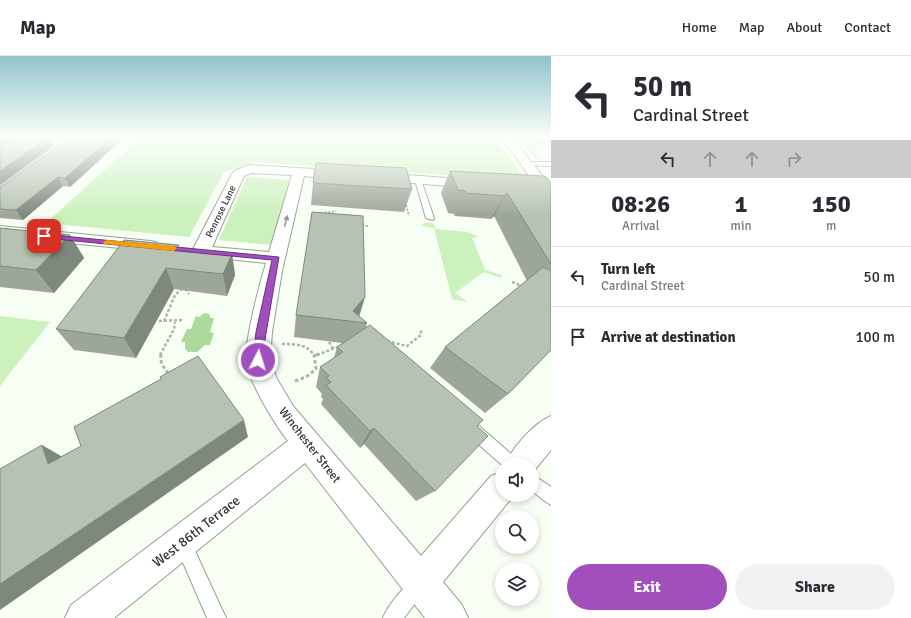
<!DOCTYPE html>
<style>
body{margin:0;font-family:Signika,sans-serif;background:#f2f2f3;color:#2b2b33;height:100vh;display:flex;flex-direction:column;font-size:15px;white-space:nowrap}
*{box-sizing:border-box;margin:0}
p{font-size:13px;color:#7c7c81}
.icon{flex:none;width:22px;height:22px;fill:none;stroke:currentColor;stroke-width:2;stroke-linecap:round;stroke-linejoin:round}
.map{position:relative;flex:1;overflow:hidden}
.drawer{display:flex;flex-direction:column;background:#fff;width:360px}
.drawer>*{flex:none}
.banner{background:#fff;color:#2b2b33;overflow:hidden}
.fabs{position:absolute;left:495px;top:402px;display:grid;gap:8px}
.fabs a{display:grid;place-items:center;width:44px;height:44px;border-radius:50%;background:#fff;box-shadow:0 2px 6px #0003;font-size:20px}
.pin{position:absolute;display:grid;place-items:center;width:34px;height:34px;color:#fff;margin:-17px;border-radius:8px;box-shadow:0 2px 6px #0006}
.me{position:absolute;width:44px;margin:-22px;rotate:5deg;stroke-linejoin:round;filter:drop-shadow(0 0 3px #0008)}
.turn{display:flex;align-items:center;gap:14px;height:84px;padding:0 16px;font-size:18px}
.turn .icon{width:52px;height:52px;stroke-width:2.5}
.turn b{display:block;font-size:28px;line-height:34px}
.lanes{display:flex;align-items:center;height:38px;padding:0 16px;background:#0003;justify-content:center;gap:20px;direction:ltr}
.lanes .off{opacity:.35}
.eta{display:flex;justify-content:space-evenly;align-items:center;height:68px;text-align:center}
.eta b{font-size:24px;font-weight:700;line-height:28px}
.action{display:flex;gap:8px;margin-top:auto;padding:8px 16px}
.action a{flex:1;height:46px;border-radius:24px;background:#a24fbe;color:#fff;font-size:16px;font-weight:700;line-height:46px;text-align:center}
.action a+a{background:#f2f2f3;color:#2b2b33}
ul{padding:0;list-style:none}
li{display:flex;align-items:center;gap:12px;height:60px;padding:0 16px;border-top:1px solid #e1e1e2}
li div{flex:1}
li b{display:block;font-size:15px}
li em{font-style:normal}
header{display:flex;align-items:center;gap:24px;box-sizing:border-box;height:56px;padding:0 20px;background:#fff;border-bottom:1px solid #e1e1e2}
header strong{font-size:19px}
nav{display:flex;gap:22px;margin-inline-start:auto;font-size:14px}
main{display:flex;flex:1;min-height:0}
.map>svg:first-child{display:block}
.green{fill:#ccf1bd}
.water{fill:#add99b}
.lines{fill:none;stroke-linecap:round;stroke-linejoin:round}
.service-casing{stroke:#95a191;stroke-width:2}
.minor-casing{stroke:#95a191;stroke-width:2}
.path-far3{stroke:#adb3ab;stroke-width:1.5;stroke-dasharray:1.5 1;stroke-linecap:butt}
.path-far2{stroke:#adb3ab;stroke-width:2;stroke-dasharray:2 1.5;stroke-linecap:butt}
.path-far1{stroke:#adb3ab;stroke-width:2.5;stroke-dasharray:3 2;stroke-linecap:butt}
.path{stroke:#adb3ab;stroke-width:3;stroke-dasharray:3.5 2.5;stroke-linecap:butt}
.service{fill:#fff;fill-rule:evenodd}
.minor{fill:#fff;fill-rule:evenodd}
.wall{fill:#9da799}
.shaded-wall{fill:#7f887d}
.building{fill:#b6c2b2;stroke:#7f887d}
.oneway{fill:#989a98}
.route{fill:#a24fbe;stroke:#69337c}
.slow{fill:#f59e0b}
.labels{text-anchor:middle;stroke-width:3;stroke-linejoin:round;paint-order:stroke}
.far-street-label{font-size:10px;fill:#323630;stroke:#fff}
.street-label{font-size:12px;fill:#323630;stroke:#fff}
.near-street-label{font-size:14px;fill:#323630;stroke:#fff}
</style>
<header>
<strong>Map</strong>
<nav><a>Home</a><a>Map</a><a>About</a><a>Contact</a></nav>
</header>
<main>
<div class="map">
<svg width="551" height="562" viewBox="0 0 551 562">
<rect width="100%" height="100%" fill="#f7fef4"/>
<g class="green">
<path d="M141,81H551V92H540L542,95H533L539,102L548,103L537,104L522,87L497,85L525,123L523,124L255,106L224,116L189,181L46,167Z"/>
<path d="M247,121L289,124L272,189L219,184Z"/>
<path d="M433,167L436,173L467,176L480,181L472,182L485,214L502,219L501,222L484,216L455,237L468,246L452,243L434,172L422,170L423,167Z"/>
<path d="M0,260L50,266L0,330Z"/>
</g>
<path class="water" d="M206,257L210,259V262H214L210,276L214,277L210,289H205L197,296H188L185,293V286H181L187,273H191L196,260L200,261L202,258Z"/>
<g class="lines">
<defs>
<g id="service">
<path d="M36,84L68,86L71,88L68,90L34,87Z"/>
<path d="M523,106H551V110L525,109L522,107Z"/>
<path d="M418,122L421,124L434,162L433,164L426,162L415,124Z"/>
<path d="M473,367L478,369L518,404L520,409H502L468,379L466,374L468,369Z"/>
<path d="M532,418L551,431V449L546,446L532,435Z"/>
<path d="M183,480L189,482L226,562H207L175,488L177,482Z"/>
<path d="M417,522L423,525L426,531L423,537L404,562H383C387,550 406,527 417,522Z"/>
</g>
<g id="minor">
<path d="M68,81H80L72,90L5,141L0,142V131Z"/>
<path d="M501,81H512L551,131V144L546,143Z"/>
<path d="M249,109L313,113L319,117L313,121L304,120L282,215L272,276L270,304L277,323L293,350L421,500L491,420L502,416V439H514L443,526L462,549L468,562H425L305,407L114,562H65L71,549L288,385C275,369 247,323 246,303C246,280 259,230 266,207L201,200L195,199L192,195L232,118L234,115ZM251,117L292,119L269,196L212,191L244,120Z"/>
<path d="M379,117L474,124L479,125L481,128L479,131L474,132L374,124L372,121L374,118Z"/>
<path d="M0,170L150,185L156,186L159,190L156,194L150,195L0,180Z"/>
<path d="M551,360V394L532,417V409H505C512,392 534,367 551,360Z"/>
</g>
</defs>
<use href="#service" class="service-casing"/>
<use href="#minor" class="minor-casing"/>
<g class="path-far3">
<path d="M438,81L493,84"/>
<path d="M530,86L551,87"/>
</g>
<g class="path-far2">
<path d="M405,146L409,160"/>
<path d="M318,158L336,155"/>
<path d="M359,169L368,170"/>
</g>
<g class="path-far1">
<path d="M512,226L524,231"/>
<path d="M185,233L189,238"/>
<path d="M159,265L183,264"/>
<path d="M164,265L175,239L182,233"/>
<path d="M387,285L407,290L421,279V273"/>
<path d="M329,286L334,294"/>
<path d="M282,288C294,288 307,288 314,299"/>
<path d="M160,299L174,273L175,266"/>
<path d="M317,299L338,291"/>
</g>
<g class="path">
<path d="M161,298C160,307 163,311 169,318"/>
<path d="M316,299L319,298"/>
<path d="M295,325L306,321L316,313L314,298"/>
</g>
<use href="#service" class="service"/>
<use href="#minor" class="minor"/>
</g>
<g class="wall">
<path d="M0,81H63L64,82L61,84H49L53,90L0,129Z"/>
<path d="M78,81H125L70,131L63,130L23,164L0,162V132L71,87Z"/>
<path d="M450,115L551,127V294L508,338L485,357L430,312L445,291L527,225L494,160L491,163L455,160L454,158L448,157L441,137Z"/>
<path d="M313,127L412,133L404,156L311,149Z"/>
<path d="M0,172L70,179L84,202L54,237L0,231Z"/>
<path d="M180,192L232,198L235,219L227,240L174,233L136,302L74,294L56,273Z"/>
<path d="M365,241L359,260L367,267L366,272L477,370L435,435L416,445L364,388L360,392L321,348L323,343L321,341L322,338L316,331L320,311L334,302L337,291L342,287L294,281L296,259Z"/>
</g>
<g class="shaded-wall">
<path d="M5,81H31L33,84L0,94V83Z"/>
<path d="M59,81H63L64,82L61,84Z"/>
<path d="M112,81H125L70,131L65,122Z"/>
<path d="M48,82L53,90L0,129V115Z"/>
<path d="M58,121L63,130L23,164L16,154Z"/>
<path d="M507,137L494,160L491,163L505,140Z"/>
<path d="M70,179L84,202L54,237L36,214Z"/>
<path d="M232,198L235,219L227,240L223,218Z"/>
<path d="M166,212L174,233L136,302L124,282Z"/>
<path d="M365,241L358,264L353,255Z"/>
<path d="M244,364L248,381L0,554V528Z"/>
<path d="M374,372L364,388L360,392L370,375Z"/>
<path d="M42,389L68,404L48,408Z"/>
</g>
<g class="building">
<path d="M0,81H5L0,83Z"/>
<path d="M78,81H112L65,122L58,121L16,154L0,153V132L68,83L71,87Z"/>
<path d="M20,82H48L0,115V90Z"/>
<path d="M316,107L406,112L412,133L313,127Z"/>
<path d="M450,115L545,120L551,127V208L507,137L505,140L466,137L465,135L458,134Z"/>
<path d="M312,156L363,160L365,241L353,255L367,267L296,259Z"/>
<path d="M0,172L70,179L36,214L0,210Z"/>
<path d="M124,184L179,189L177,192L232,198L223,218L166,212L124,282L56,273Z"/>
<path d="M543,211L551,215V294L508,338L445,291Z"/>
<path d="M370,269L483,364L477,370L488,380L435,435L374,372L370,375L326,329L331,326L326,322L329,320L320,311L343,296L337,291Z"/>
<path d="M198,300L244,364L0,528V413L42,389L48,408L81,390L74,371L161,323L160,321Z"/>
</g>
<defs><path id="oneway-solid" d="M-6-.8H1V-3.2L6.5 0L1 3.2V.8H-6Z"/></defs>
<use class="oneway" href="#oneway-solid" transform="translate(286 165) rotate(-75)"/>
<linearGradient id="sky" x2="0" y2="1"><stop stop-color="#90c3c9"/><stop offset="0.51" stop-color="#fbfffa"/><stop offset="1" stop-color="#fbfffa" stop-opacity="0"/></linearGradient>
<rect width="551" height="160" fill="url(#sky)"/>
<path class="route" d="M42,178L279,201L261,307H255L253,304L256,276L272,204L44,182L41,180Z"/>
<path class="slow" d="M107,184L174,190L177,192L174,195L104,188L103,186Z"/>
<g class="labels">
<g class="far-street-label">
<text transform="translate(220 155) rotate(-64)" y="4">Penrose Lane</text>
</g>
<g class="street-label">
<text transform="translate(310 389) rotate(52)" y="4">Winchester Street</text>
</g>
<g class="near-street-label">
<text transform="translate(196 475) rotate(-38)" y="5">West 86th Terrace</text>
</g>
</g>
</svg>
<div class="fabs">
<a><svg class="icon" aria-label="sound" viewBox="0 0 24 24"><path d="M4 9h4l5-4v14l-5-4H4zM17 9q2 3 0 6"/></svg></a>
<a><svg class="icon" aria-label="search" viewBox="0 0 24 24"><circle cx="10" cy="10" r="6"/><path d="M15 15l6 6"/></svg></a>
<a><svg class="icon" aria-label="layers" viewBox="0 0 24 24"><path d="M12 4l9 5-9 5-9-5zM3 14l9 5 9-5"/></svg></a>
</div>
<div class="pin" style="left:44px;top:180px;background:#d93025"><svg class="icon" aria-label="arrive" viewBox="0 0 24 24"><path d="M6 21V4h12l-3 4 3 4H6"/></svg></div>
<svg class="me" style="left:258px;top:304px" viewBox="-20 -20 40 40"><circle r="17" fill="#a24fbe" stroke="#fff" stroke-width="3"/><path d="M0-11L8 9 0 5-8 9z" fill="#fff"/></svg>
</div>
<section class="drawer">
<div class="banner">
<div class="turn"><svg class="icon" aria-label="left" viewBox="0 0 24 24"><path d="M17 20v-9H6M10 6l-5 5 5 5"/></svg><div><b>50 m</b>Cardinal Street</div></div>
<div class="lanes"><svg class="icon" aria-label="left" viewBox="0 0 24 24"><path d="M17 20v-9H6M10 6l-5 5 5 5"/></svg><svg class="icon off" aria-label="ahead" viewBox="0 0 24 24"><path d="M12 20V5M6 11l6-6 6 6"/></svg><svg class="icon off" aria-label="ahead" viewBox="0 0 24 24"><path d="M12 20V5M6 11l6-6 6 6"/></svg><svg class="icon off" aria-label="right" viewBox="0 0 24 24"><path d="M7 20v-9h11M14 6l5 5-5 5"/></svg></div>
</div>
<div class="eta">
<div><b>08:26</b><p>Arrival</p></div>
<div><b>1</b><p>min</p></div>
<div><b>150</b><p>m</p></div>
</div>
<ul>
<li><svg class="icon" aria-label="left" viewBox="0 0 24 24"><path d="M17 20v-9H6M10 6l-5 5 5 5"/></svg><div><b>Turn left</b><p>Cardinal Street</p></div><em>50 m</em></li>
<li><svg class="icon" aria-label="arrive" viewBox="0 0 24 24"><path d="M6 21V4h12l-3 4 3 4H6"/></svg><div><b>Arrive at destination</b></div><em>100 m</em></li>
</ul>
<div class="action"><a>Exit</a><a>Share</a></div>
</section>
</main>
